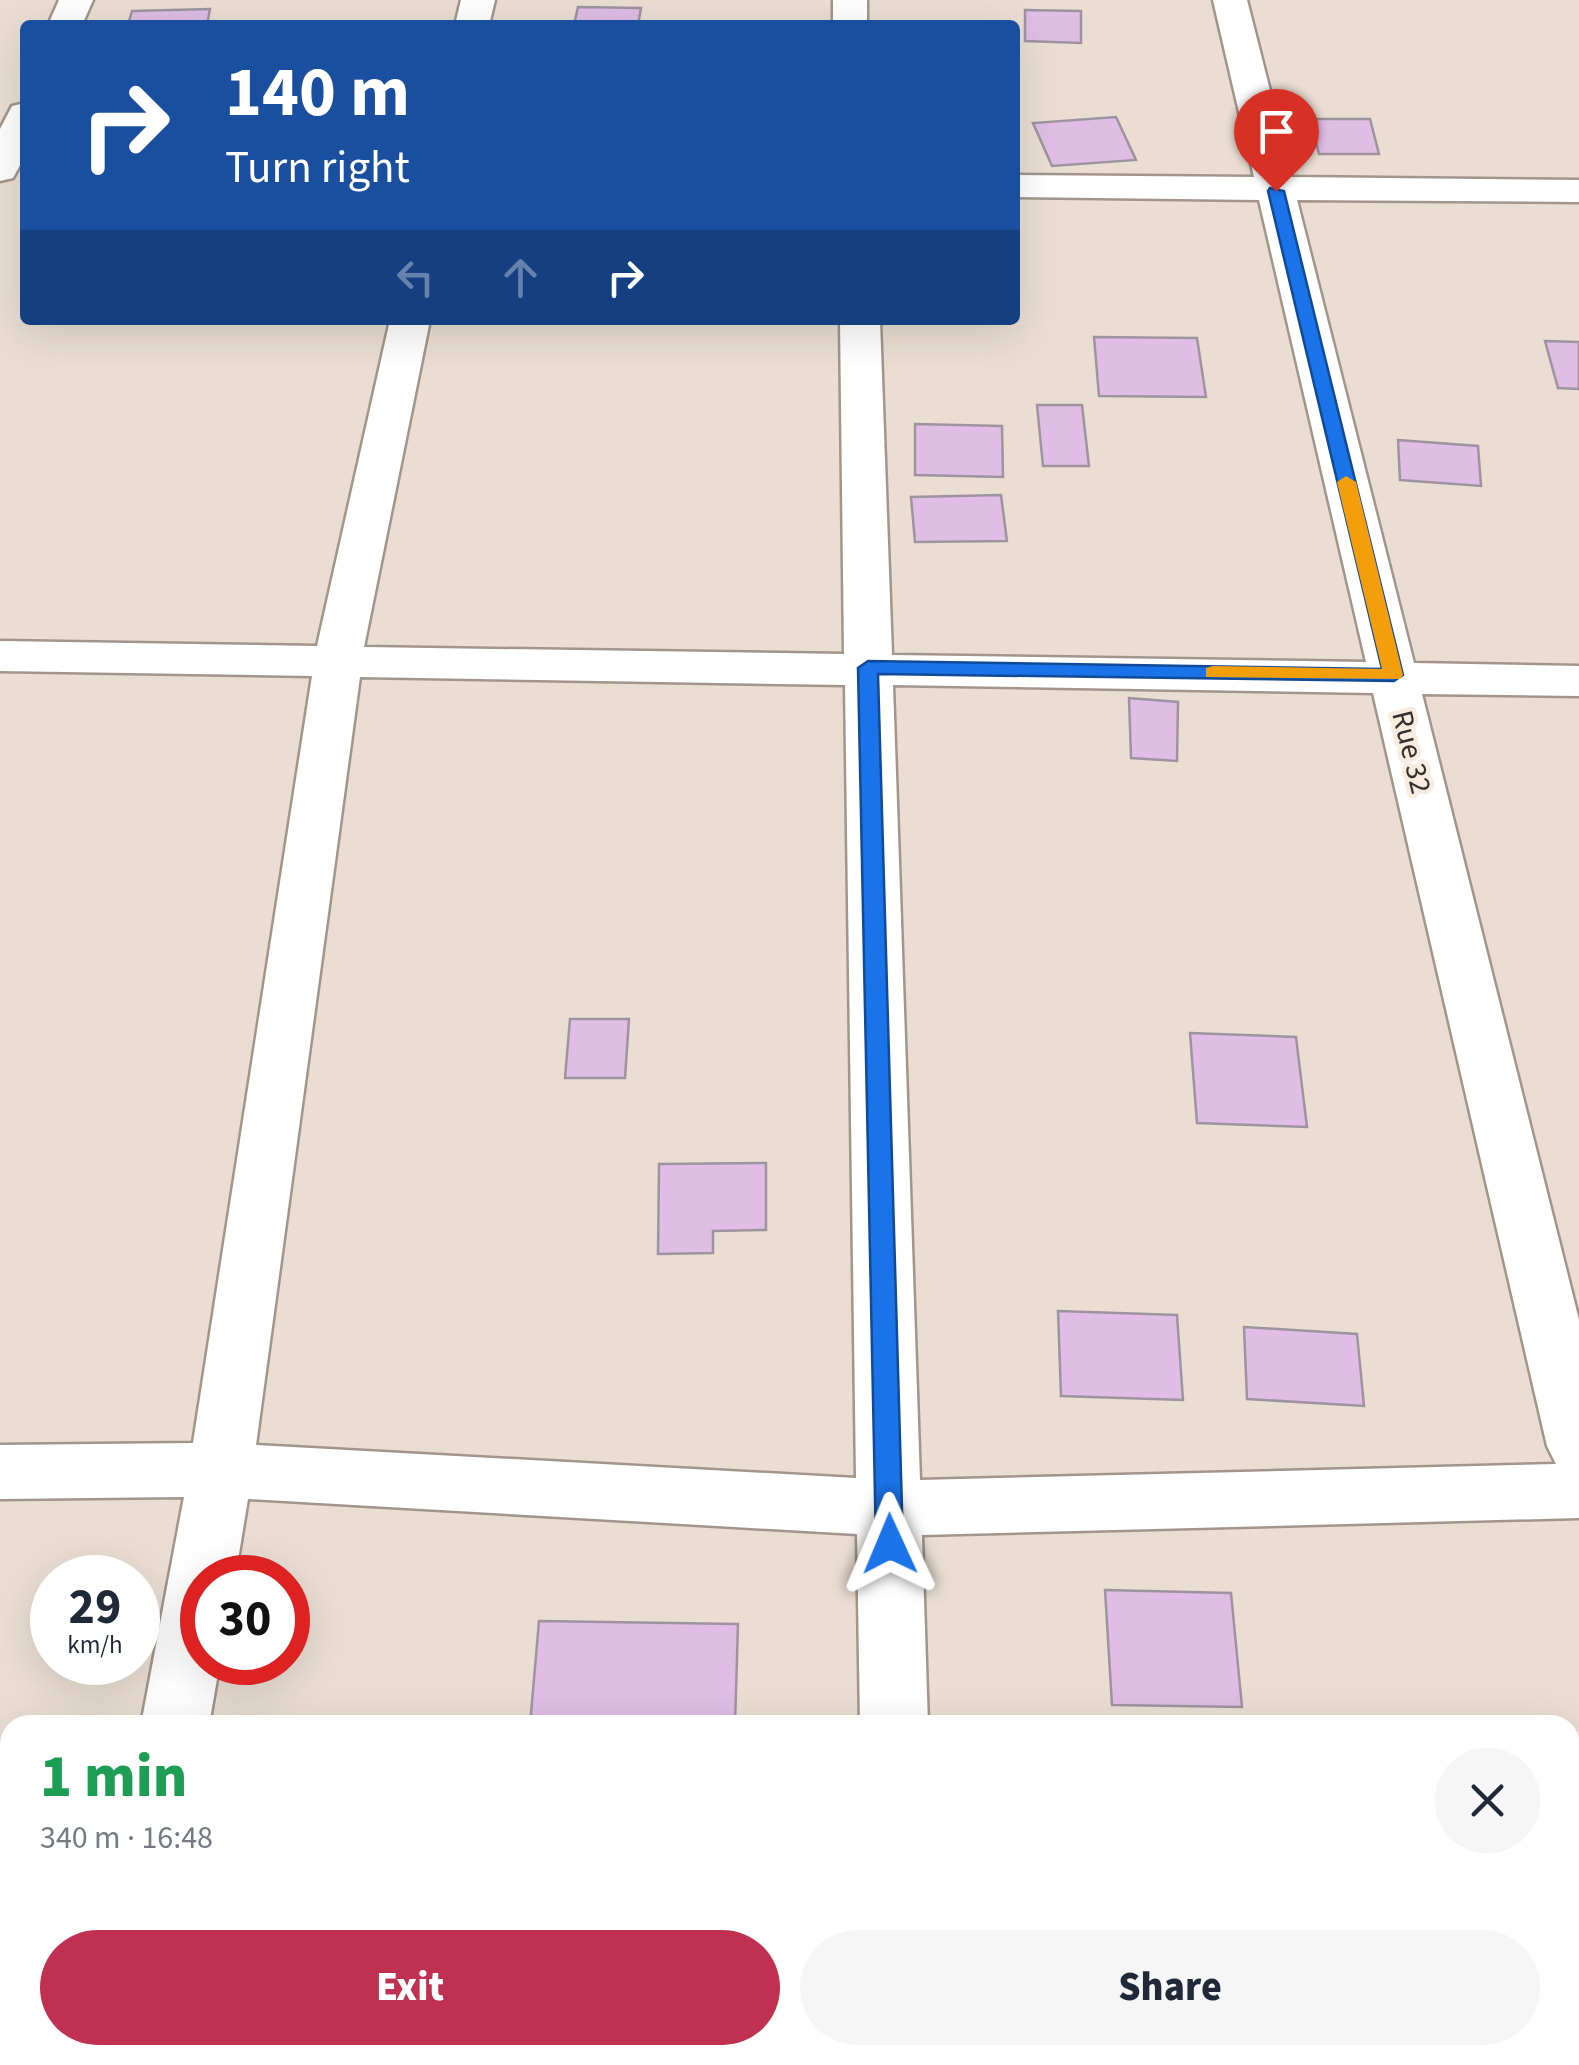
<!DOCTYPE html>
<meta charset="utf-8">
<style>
body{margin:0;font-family:"Source Sans 3",sans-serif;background:#f6f6f7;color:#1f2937;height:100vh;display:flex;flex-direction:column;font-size:38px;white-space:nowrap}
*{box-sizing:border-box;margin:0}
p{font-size:32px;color:#747a83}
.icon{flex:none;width:55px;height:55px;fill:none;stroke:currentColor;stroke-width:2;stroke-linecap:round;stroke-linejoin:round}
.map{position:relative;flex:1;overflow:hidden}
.side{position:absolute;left:0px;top:1715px;width:1580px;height:350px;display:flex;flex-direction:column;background:#fff;border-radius:30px 30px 0 0;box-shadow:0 10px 40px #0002}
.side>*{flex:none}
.guide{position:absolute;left:20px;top:20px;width:1000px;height:305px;border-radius:10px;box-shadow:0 10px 40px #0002;background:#1a4fa0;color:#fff;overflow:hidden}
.speed{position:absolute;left:30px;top:1555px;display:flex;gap:20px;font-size:50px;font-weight:700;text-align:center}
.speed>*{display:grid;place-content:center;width:130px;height:130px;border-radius:50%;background:#fff;box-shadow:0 10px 40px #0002;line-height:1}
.speed small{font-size:25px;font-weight:400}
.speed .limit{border:15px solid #d22;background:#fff;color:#111}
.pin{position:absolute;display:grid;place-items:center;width:85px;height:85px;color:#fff;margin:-102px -42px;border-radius:50% 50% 50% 0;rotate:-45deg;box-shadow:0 0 10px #0007}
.pin .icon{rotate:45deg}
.me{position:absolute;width:110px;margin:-55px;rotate:359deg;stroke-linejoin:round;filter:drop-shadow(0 0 8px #0008)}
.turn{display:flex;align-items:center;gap:35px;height:210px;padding:0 40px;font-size:45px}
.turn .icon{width:130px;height:130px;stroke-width:2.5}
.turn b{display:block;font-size:70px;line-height:85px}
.lanes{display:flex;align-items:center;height:95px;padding:0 40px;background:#0003;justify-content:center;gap:50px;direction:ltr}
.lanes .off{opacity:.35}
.round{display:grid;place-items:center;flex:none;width:105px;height:105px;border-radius:52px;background:#f6f6f7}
.headline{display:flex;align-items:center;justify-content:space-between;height:170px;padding:0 40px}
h1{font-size:60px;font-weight:800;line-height:75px;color:#1e9e55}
.cta{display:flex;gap:20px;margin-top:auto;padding:20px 40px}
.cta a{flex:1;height:115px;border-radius:60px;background:#c03050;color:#fff;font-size:40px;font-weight:800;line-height:115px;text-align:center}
.cta a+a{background:#f6f6f7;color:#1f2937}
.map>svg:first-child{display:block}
.building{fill:#dfbde5;stroke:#9e94a0;stroke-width:2.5}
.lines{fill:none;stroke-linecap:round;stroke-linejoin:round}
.minor-casing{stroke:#a2968c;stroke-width:5}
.minor{fill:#fff;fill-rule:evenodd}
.route{fill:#1a73e8;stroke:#114b97;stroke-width:2.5}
.slow{fill:#f59e0b}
.labels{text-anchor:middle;stroke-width:9;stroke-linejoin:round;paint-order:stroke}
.street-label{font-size:30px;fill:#332f2b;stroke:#f8ebe0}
</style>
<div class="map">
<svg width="1579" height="2065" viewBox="0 0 1579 2065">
<rect width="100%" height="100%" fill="#eaded3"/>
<g class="building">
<path d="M578,7L641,8L638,25H574Z"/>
<path d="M210,9L207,25H128L132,11Z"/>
<path d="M1025,10L1081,11V43L1025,41Z"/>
<path d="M1116,117L1136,160L1052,166L1033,123Z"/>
<path d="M1310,119H1370L1379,154H1319Z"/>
<path d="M1094,337L1197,338L1206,397L1099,396Z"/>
<path d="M1545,341L1579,342V389L1558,388Z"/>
<path d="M1037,405H1082L1089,466H1043Z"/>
<path d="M915,424L1002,426L1003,477L915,475Z"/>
<path d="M1398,440L1478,446L1481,486L1400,480Z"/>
<path d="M1001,495L1007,541L915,542L911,497Z"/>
<path d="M1129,698L1178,702L1177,761L1131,758Z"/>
<path d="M570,1019H629L625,1078H565Z"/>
<path d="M1190,1033L1296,1037L1307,1127L1197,1123Z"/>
<path d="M766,1163V1230L713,1231V1253L658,1254L659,1164Z"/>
<path d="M1058,1311L1177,1315L1183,1400L1061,1396Z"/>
<path d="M1244,1327L1357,1334L1364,1406L1247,1399Z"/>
<path d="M1105,1590L1231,1593L1242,1707L1112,1705Z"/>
<path d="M539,1621L738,1624L735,1725H530Z"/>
<path d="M161,2055H224L223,2063L161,2058Z"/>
<path d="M251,2055H383L381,2065H249Z"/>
</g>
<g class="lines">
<defs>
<g id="minor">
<path d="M59,0H93L82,25H48Z"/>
<path d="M461,0H495L489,25H455Z"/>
<rect x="833" y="0" width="34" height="25"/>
<path d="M1213,0H1247L1292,177L1579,180V202L1297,200L1414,663L1579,666V696L1422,694L1579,1320V1518L922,1535L928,1725H860L857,1534L248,1499L235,1578H202V1662H220L209,1725H141L184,1497L0,1499V1445L193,1443L312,676L0,671V641L317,646L390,320H430L364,647L844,654L840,320H880L892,655L1366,662L1259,200L1015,197V175L1254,177ZM360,677L845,685L856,1478L256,1445ZM893,685L1373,693L1547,1446L1556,1464L920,1480Z"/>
<path d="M25,103V156L13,178L0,181V129L12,106Z"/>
<path d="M77,2055H153L151,2065H75Z"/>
<rect x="862" y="2055" width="76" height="10"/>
</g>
</defs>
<use href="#minor" class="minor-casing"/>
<use href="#minor" class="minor"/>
</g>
<path class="route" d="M1270,188L1284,191L1403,675L1394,681L878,674L903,1544L899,1553L890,1556L880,1553L876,1544L858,668L868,661L1382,669L1268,191Z"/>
<path class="slow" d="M1346,476L1356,482L1403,675L1400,679L1206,677V668L1213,666L1382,669L1337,482Z"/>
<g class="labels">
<g class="street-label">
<text transform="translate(1412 752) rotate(76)" y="10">Rue 32</text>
</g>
</g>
</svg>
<div class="speed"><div>29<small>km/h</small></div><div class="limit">30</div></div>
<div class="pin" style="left:1276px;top:191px;background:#d93025"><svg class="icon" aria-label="arrive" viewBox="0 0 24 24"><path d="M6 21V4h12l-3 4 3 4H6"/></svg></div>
<svg class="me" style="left:890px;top:1544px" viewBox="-20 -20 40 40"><path d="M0-17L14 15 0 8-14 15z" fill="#1a73e8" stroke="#fff" stroke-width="4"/></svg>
<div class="guide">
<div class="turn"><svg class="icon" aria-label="right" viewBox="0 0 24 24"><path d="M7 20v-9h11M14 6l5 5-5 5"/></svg><div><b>140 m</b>Turn right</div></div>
<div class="lanes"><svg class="icon off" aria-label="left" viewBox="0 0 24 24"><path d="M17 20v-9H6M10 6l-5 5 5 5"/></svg><svg class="icon off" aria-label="ahead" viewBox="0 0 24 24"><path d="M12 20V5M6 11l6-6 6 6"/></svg><svg class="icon" aria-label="right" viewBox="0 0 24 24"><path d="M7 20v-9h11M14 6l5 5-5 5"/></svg></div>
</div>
<section class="side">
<div class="headline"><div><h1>1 min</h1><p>340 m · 16:48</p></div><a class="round"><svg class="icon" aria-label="close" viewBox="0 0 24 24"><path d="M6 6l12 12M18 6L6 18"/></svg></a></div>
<div class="cta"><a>Exit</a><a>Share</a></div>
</section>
</div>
